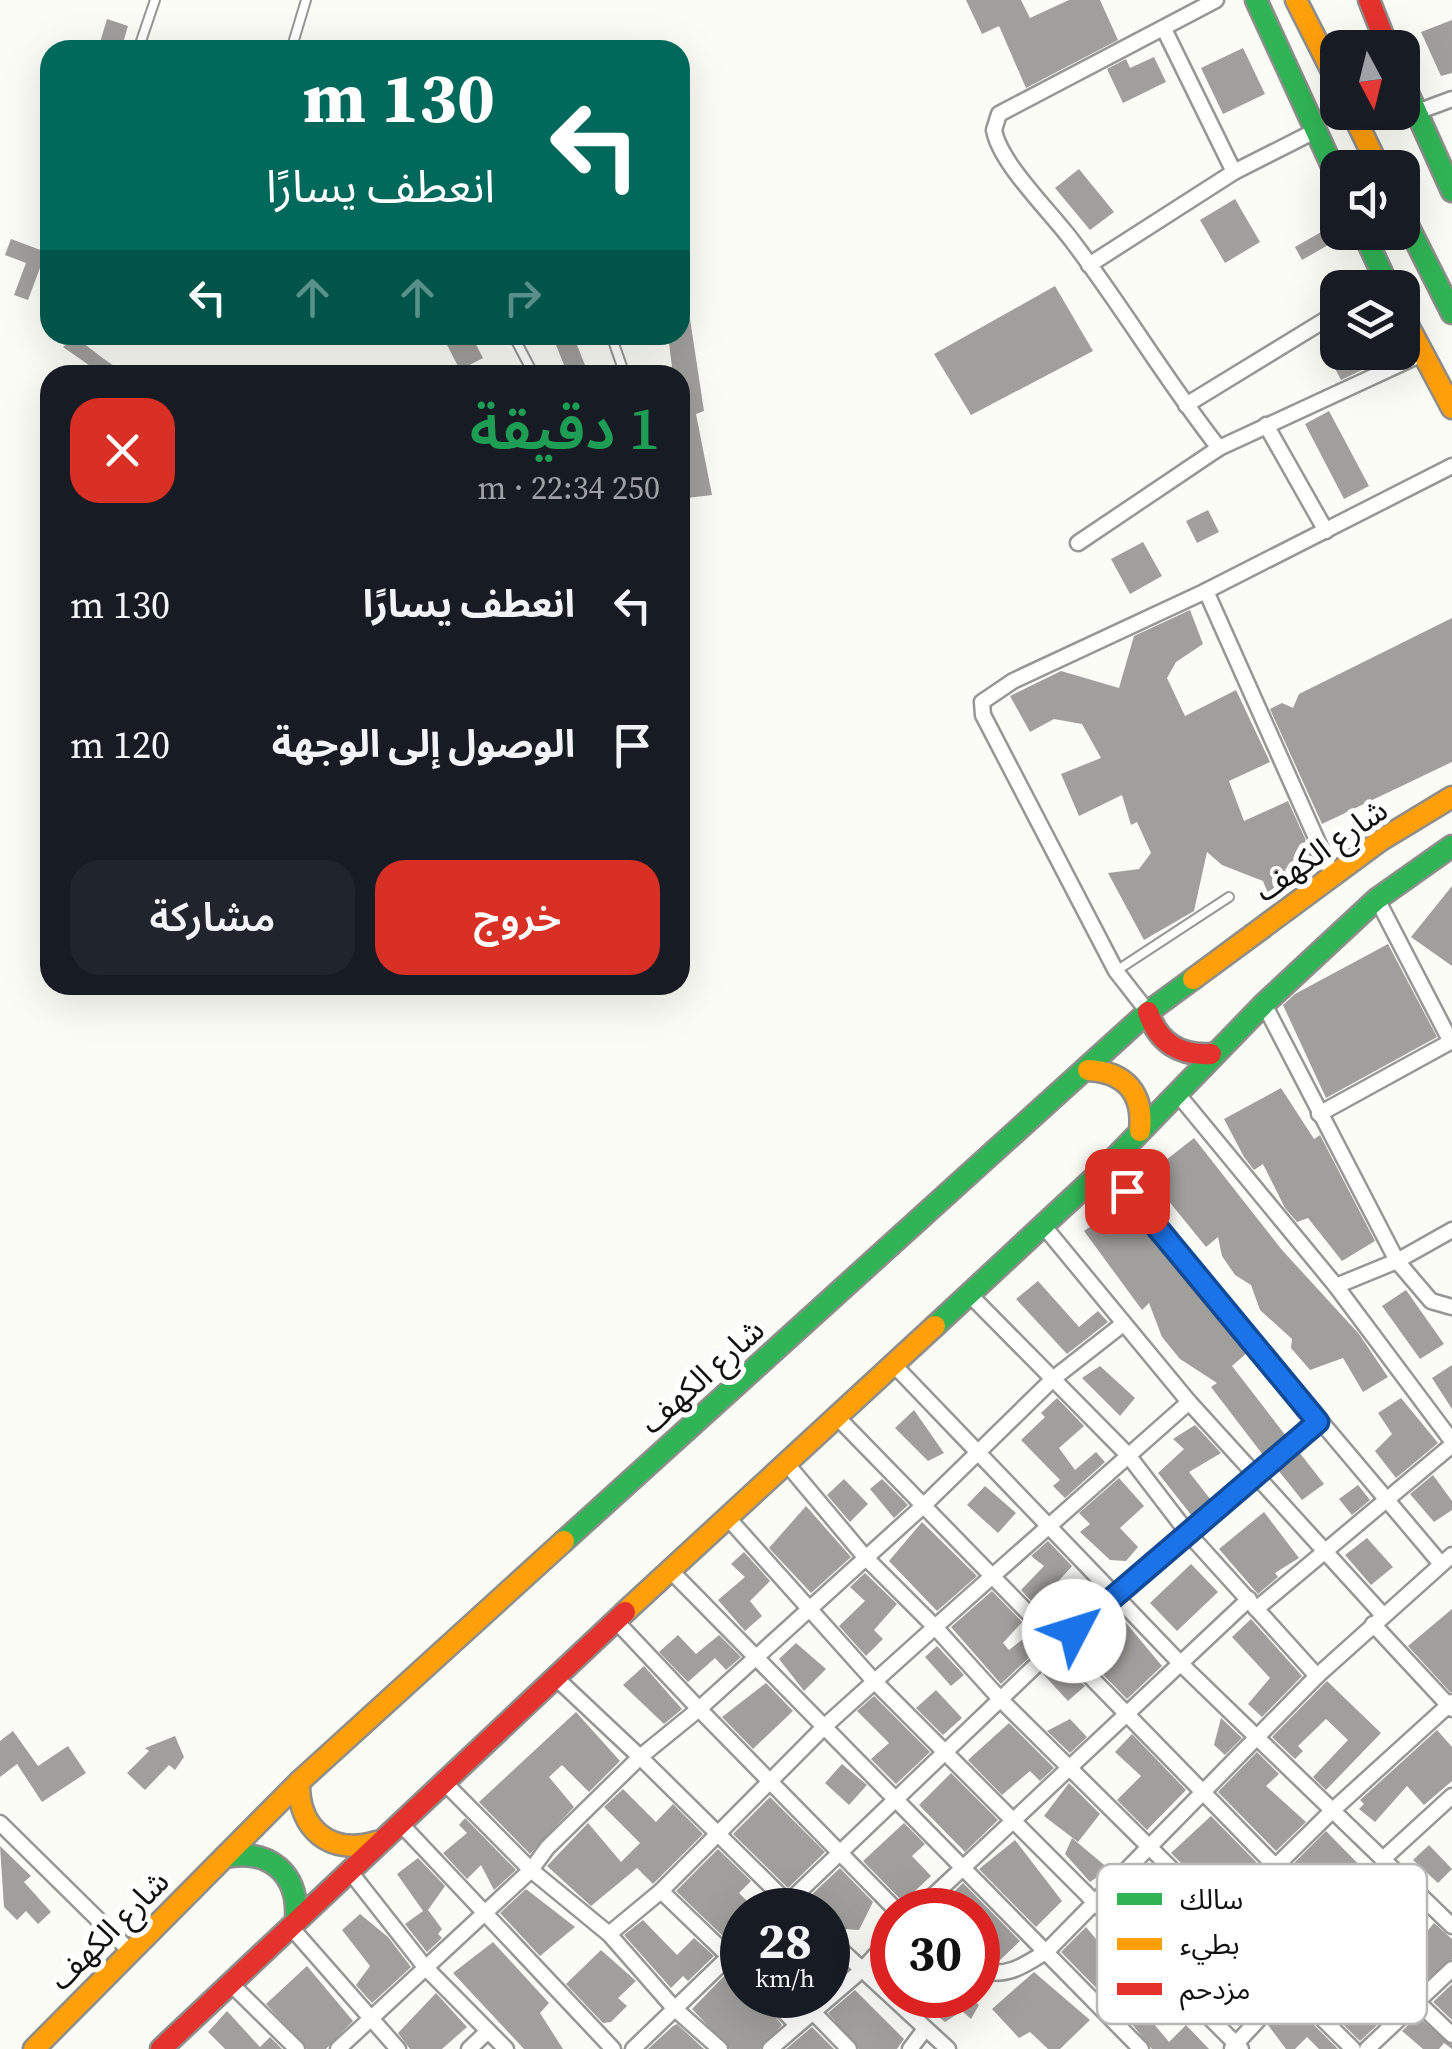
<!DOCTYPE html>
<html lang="ar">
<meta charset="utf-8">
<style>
body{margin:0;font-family:"Source Serif 4","Noto Sans Arabic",serif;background:#20242c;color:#f1f3f6;direction:rtl;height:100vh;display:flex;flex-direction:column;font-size:38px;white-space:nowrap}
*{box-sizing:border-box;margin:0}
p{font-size:32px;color:#9ea1a6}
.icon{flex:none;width:55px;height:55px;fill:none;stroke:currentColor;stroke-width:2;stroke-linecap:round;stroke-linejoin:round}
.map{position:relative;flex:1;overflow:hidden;direction:ltr}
.drawer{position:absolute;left:40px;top:365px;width:650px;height:630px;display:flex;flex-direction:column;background:#171b24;border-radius:30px;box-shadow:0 10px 40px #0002;direction:rtl}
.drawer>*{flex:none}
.top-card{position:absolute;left:40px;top:40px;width:650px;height:305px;border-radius:30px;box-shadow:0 10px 40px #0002;direction:rtl;background:#00695c;color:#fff;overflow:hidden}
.needle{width:65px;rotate:173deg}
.buttons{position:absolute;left:1320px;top:30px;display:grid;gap:20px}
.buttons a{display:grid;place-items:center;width:100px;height:100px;border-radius:20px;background:#171b24;box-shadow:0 10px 40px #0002;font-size:50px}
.speed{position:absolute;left:720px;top:1888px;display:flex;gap:20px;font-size:50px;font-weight:700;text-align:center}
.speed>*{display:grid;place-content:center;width:130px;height:130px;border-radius:50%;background:#171b24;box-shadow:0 10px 40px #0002;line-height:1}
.speed small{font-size:25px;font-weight:400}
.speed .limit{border:15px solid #d22;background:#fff;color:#111}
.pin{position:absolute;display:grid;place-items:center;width:85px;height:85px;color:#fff;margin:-42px;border-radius:20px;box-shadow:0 5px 15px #0006}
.me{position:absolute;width:110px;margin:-55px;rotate:50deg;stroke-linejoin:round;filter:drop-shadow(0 0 8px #0008)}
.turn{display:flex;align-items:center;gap:35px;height:210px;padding:0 30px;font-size:45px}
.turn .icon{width:130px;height:130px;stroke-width:2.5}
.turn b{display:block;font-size:70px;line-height:85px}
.lanes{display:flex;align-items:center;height:95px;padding:0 30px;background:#0003;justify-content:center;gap:50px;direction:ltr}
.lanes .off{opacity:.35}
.round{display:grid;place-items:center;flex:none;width:105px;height:105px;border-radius:30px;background:#20242c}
.summary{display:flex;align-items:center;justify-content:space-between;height:170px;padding:0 30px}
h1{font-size:60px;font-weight:600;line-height:75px;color:#1e9e55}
.cta{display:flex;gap:20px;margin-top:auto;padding:20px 30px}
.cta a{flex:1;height:115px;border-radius:30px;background:#d93025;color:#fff;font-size:40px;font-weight:600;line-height:115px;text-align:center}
.cta a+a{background:#20242c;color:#f1f3f6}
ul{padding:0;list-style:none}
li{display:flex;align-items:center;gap:30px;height:140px;padding:0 30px}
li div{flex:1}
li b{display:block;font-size:38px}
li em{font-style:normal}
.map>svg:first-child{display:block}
.building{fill:#a09f9c}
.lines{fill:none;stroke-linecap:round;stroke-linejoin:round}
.lane-casing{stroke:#979795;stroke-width:12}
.street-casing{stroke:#979795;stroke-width:19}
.fast-casing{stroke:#8d8d8b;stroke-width:25}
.slow-casing{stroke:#8d8d8b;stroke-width:25}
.jam-casing{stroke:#8d8d8b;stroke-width:25}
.lane{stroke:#fffffe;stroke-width:8}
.street{stroke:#fffffe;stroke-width:14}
.fast{stroke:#30b455;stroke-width:20}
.slow{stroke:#ff9f0a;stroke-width:20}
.jam{stroke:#e5322d;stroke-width:20}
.route-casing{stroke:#114b97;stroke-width:25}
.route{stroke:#1a73e8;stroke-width:18}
.labels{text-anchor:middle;stroke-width:10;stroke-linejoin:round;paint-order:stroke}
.street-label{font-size:32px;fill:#111;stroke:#fff}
.key{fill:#fff;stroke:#b8b8b8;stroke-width:2.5}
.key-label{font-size:28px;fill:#111}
</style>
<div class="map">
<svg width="1452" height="2049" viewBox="0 0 1452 2049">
<rect width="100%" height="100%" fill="#fcfcf7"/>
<g class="building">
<path d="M966,0H1021L1030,18L1069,0H1100L1118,40L1026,88L999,26L982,34Z"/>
<path d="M107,19L128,26L121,50L99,46Z"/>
<path d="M1452,20V73L1441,76L1421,32Z"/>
<path d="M1243,48L1265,94L1223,114L1201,68Z"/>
<path d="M1154,57L1166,82L1123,103L1107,69L1126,59L1130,68Z"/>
<path d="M1079,169L1114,212L1090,230L1055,188Z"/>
<path d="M1235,199L1260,242L1225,263L1200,220Z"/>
<path d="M1323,231L1330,244L1302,260L1295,247Z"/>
<path d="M11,239L46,252L28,300L14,295L26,263L5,255Z"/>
<path d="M1055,286L1093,351L971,415L934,354Z"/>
<path d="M688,306L704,411L696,414L712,495L687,498L680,454V375H673L668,335H680V307Z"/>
<path d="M456,335H471L483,358L460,370L445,341Z"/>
<path d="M552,335H573L589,375H568Z"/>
<path d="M75,337L104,359L127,375H103L63,347Z"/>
<path d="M1338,337V352H1400L1341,380L1322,344Z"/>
<path d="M1329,411L1369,486L1344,499L1305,424Z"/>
<path d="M1208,510L1219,532L1197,543L1186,521Z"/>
<path d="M1143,542L1162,576L1130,594L1111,559Z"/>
<path d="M1190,610L1203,644L1176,662L1167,678L1185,716L1236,690L1270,762L1229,781L1244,821L1288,801L1314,858L1285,869L1293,886L1269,896L1263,881L1222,865L1207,852L1194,911L1144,940L1108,873L1139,869L1151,853L1137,822L1131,825L1122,795L1079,816L1061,774L1101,758L1082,724L1054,719L1030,732L1010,696L1061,671L1119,688L1134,636Z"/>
<path d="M1452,618V762L1322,824L1270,709L1282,703L1293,708L1299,694Z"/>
<path d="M1452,886V966L1411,937Z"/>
<path d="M1388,944L1437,1037L1326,1098L1283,1005L1295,994Z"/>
<path d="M1281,1088L1314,1139L1320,1135L1375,1241L1342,1261L1308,1218L1297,1222L1285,1208L1263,1164L1254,1170L1244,1157L1224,1119Z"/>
<path d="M1194,1138L1282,1250L1359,1334L1388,1377L1363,1392L1343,1358L1310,1370L1291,1348L1292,1339L1260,1310L1251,1285L1235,1275L1222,1256L1218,1237L1206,1247L1159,1189L1152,1171Z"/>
<path d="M1123,1204L1248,1352L1232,1366L1286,1436L1263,1455L1211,1387L1217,1383L1180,1359L1162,1337L1149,1303L1142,1310L1084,1231Z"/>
<path d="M1038,1281L1079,1327L1098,1311L1108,1322L1067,1354L1016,1299Z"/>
<path d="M1406,1290L1444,1344L1420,1359L1382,1306Z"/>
<path d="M1452,1365V1409L1432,1378Z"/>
<path d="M1100,1366L1135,1398L1120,1416L1082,1378Z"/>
<path d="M1057,1398L1084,1426L1059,1448L1075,1470L1096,1452L1105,1462L1065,1498L1053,1486L1060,1480L1021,1440L1045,1417L1041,1413Z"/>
<path d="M1401,1398L1438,1443L1396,1478L1375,1451L1392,1434L1378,1413Z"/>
<path d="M914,1410L944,1453L928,1461L895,1428Z"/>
<path d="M1195,1425L1221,1453L1189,1472L1211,1500L1192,1516L1158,1473L1184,1449L1173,1439Z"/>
<path d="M1299,1452L1324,1484L1302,1500L1278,1470Z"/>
<path d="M1433,1475L1452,1501V1510L1434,1522L1410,1494Z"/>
<path d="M1119,1478L1144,1506L1120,1528L1138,1547L1126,1561L1110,1560L1080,1532L1090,1524L1079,1513Z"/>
<path d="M844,1479L868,1504L850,1522L827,1495Z"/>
<path d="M882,1479L908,1505L894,1518L870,1489Z"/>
<path d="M1358,1485L1370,1500L1352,1515L1339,1499Z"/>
<path d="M985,1486L1016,1513L998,1533L967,1505Z"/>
<path d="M806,1506L851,1557L811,1593L769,1548Z"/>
<path d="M1264,1512L1299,1558L1275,1573L1278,1577L1258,1594L1219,1549Z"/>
<path d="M922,1522L977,1576L937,1611L889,1561Z"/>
<path d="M1367,1538L1393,1567L1371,1585L1345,1555Z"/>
<path d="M1048,1541L1072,1566L1036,1606L1021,1590L1044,1566L1031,1556Z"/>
<path d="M744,1552L770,1581L750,1601L762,1616L745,1631L718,1600L745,1577L731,1564Z"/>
<path d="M1191,1564L1218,1592L1177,1631L1150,1603Z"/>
<path d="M865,1573L897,1604L874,1630L883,1639L866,1656L839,1626L865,1601L850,1587Z"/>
<path d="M992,1591L1022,1622L1003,1643L1009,1650L1032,1632L1043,1644L1001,1684L951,1627Z"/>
<path d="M1452,1609V1692H1450L1408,1646Z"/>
<path d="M1117,1612L1162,1666L1127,1699L1078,1649Z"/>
<path d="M1251,1619L1302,1676L1262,1717L1248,1704L1270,1678L1232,1637Z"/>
<path d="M678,1635L696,1654L719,1635L741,1657L726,1670L715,1658L688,1682L659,1652Z"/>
<path d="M796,1643L826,1669L804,1691L779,1659Z"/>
<path d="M937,1646L964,1675L951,1686L925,1657Z"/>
<path d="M1058,1659L1085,1686L1068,1701L1043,1674Z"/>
<path d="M644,1666L682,1709L664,1724L623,1685Z"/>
<path d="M1327,1681L1381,1733L1326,1790L1313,1777L1348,1740L1326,1719L1298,1746L1303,1751L1295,1759L1272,1737Z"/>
<path d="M766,1683L793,1711L753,1749L722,1717Z"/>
<path d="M936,1690L962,1718L943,1735L916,1708Z"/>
<path d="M874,1696L930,1752L896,1784L871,1759L889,1743L857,1711Z"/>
<path d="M576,1712L620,1761L589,1792L562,1765L549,1777L574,1807L530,1854L479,1802Z"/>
<path d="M1221,1718L1242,1738L1225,1755L1214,1745Z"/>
<path d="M1070,1719L1087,1737L1070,1753L1047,1731Z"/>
<path d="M1009,1723L1054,1768L1040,1781L1030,1771L1002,1795L968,1760Z"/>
<path d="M1437,1730L1452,1747V1781L1424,1805L1407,1786L1375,1822L1359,1809L1364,1804L1360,1800Z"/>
<path d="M13,1731L38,1766L68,1746L86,1773L42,1802L17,1764L0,1777V1741Z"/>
<path d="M1132,1734L1186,1790L1147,1830L1117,1800L1141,1776L1115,1752Z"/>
<path d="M175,1736L184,1757L175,1770L169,1765L145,1790L127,1773L149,1751L145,1748Z"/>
<path d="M1257,1752L1279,1774L1266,1786L1306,1822L1276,1851L1218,1792Z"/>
<path d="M842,1764L867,1785L849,1805L825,1783Z"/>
<path d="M951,1773L998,1820L965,1852L919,1805Z"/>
<path d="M1069,1783L1100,1814L1078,1842L1044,1816Z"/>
<path d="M623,1789L656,1822L673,1804L703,1834L653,1884L637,1868L591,1906L547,1866L588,1823L621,1862L640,1843L604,1807Z"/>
<path d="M770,1797L825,1852L788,1888L733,1834Z"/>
<path d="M1211,1816L1260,1866L1222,1904L1171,1853Z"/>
<path d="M465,1818L516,1870L494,1890L481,1865L467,1879L443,1853L467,1833L459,1825Z"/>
<path d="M904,1823L925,1844L912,1856L931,1876L903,1902L863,1861Z"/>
<path d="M1326,1831L1374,1880L1342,1915L1291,1866Z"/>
<path d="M1072,1838L1109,1869L1090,1882L1065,1854Z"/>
<path d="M1015,1840L1062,1901L1036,1927L979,1869Z"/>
<path d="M1429,1845L1452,1869L1438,1883L1413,1860Z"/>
<path d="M0,1846L31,1876L24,1882L51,1912L38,1924L26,1911L17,1920L4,1907Z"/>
<path d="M718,1849L751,1881L739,1893L756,1910H742V1934L729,1942L676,1891Z"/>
<path d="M418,1858L445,1886L428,1910L442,1929L438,1934L442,1938L427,1952L405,1924L423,1911L397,1874Z"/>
<path d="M1149,1863L1196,1919L1176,1939L1153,1901L1131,1923L1110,1902Z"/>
<path d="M840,1868L873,1902L859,1930L828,1928V1910H815L808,1898Z"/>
<path d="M963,1883L1020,1941L998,1962L978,1942V1910H935Z"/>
<path d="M526,1889L575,1927L540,1956L500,1913Z"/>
<path d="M1385,1900L1424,1935L1434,1923L1452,1939V1959L1417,1987L1357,1930Z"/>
<path d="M360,1914L388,1937L411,1967L372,2003L356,1985L370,1966L342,1930Z"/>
<path d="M643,1920L677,1955L694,1938L714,1956L688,1981L683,1976L671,1988L624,1935Z"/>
<path d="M1086,1927L1111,1957L1126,1948L1145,1968L1110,2002L1061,1952Z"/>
<path d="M1221,1934L1275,1986L1238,2026L1208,1990L1204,1994L1183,1972Z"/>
<path d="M493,1942L549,2003L540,2013L563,2049H524L453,1973Z"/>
<path d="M1342,1945L1402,2002L1360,2041L1304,1986Z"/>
<path d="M601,1950L636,1981L618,1998L627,2006L611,2022L603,2023L566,1984Z"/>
<path d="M307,1966L353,2021L326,2049H307L266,2004Z"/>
<path d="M729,1971L742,1979V1995H758L782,2025L760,2049H730L692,2009Z"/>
<path d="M1034,1972L1090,2020L1060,2049H1048L1030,2032L1019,2038L992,2009Z"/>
<path d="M1452,1984V2020L1433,2002Z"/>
<path d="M855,1990L904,2039L897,2049H859L828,2013Z"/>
<path d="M436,1993L467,2027L442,2049H410L398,2033Z"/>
<path d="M912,1995H968L979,2005L971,2019L962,2011L945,2022Z"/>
<path d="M1290,2001L1338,2049H1319L1307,2037L1295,2049H1286L1268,2025Z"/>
<path d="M227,2011L260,2047L270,2037L282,2049H225L208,2032Z"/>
<path d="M1143,2011L1169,2042L1186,2025L1209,2049H1152L1131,2023Z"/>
<path d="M1417,2016L1452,2045V2049L1444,2043L1439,2049H1423L1402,2031Z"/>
<path d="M677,2024L704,2049H648L673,2026Z"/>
<path d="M812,2027L834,2049H786Z"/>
</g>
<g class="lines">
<defs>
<g id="lane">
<path d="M138,50L155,0"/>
<path d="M291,50L306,0"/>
<path d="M513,335L534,375"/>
<path d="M611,335L625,375"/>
<path d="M1116,971L1229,897"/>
</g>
<g id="street">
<path d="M1216,0L999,114L994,130C1000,164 1052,213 1073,242C1124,309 1167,382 1219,448"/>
<path d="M1164,29L1234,172"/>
<path d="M1417,112L1452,99"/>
<path d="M1089,265L1234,172L1315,131"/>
<path d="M1186,405L1338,312"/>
<path d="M1266,425L1326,531"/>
<path d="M1078,543L1219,448L1422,354"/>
<path d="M1206,591L1333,876"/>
<path d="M1377,899L1451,1042"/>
<path d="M1264,1004L1397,1261L1431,1301L1452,1307"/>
<path d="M1148,1012L1116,971L983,715L982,702L1013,681L1206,591L1452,466"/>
<path d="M1176,1092L1336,1286L1452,1441"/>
<path d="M1319,1114L1452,1041"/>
<path d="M1106,1167L1441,1564"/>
<path d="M1042,1224L1189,1402L1382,1614"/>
<path d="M1336,1286L1397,1261L1452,1230"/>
<path d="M970,1295L1128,1455L1187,1532L1317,1676"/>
<path d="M894,1365L1181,1664L1452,1926"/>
<path d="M1189,1402L935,1627L1001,1700L1353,2049"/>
<path d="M837,1417L1276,1867L1452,2035"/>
<path d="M728,1518L875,1682L1241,2049"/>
<path d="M671,1571L1141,2049"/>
<path d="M1256,1609L1452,1445"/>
<path d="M616,1621L699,1709L922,1507L1054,1378L1123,1324"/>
<path d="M1373,1624L1452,1709"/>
<path d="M443,1781L531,1870L609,1934L674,2008L720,2049"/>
<path d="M399,1822L613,2049"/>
<path d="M0,1823L130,1951"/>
<path d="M1383,1859L1452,1796"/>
<path d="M348,1869L425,1967L506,2049"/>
<path d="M661,1891L742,1969"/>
<path d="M780,1910L1056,1646L1318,1422"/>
<path d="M795,1910L640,1757L699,1709L896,1910"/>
<path d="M918,1910L1249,1599"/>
<path d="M289,1925L398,2049"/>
<path d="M609,1934L661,1891L825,1726L935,1627L865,1557L787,1464"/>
<path d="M828,1938L948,2049"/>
<path d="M978,1971C1008,1977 1022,1967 1047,1951L1317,1676L1452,1555"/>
<path d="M230,1983L297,2049"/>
<path d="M768,1995L796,2024"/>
<path d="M813,2012L849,2049"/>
<path d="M1116,2023L1334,1809L1452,1702"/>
<path d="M1232,2048L1395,1873"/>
<path d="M338,2049L531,1870L547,1848L640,1757L555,1677"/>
<path d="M469,2049L488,2031"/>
<path d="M633,2049L742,1944"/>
<path d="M770,2049L863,1969L892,1937"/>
<path d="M910,2049L925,2029"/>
<path d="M1367,2049L1452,1969"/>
</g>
<g id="fast">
<path d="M1256,0L1338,179"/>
<path d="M1402,80L1452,191"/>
<path d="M1402,214L1452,313"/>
<path d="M1363,232L1389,288"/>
<path d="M935,1326L1106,1167L1264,1004L1377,899L1452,846"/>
<path d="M564,1541L1148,1012L1193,979"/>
<path d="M225,1857C270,1848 299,1874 296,1919"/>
</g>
<g id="slow">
<path d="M1296,0L1338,83"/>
<path d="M1352,112L1379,168"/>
<path d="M1402,314L1452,408"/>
<path d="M1193,979L1381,840L1452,797"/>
<path d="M1088,1070C1126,1072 1144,1094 1140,1131"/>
<path d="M625,1612L935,1326"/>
<path d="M299,1782C298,1829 330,1856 376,1842"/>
<path d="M34,2049L299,1782L564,1541"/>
</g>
<g id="jam">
<path d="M1369,0L1388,48"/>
<path d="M1148,1012C1158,1042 1179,1056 1211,1054"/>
<path d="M161,2049L625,1612"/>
</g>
</defs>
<use href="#lane" class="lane-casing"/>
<use href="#street" class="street-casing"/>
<use href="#fast" class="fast-casing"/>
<use href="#slow" class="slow-casing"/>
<use href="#jam" class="jam-casing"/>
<use href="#lane" class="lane"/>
<use href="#street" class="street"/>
<use href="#fast" class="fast"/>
<use href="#slow" class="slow"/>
<use href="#jam" class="jam"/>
</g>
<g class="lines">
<defs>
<path id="route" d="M1074,1631L1318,1422L1127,1191"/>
</defs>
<use href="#route" class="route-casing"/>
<use href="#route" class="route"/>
</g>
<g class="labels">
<g class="street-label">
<text transform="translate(1321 850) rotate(-35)" y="11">شارع الكهف</text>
<text transform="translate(702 1376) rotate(-42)" y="11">شارع الكهف</text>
<text transform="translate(109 1930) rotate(-45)" y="11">شارع الكهف</text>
</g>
</g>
<rect x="1097" y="1864" width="330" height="160" rx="15" class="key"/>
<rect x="1117" y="1893" width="45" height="12" fill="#30b455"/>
<rect x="1117" y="1938" width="45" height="12" fill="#ff9f0a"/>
<rect x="1117" y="1983" width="45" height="12" fill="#e5322d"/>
<g class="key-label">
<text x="1180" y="1909">سالك</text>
<text x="1180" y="1954">بطيء</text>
<text x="1180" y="1999">مزدحم</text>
</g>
</svg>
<div class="buttons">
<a><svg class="needle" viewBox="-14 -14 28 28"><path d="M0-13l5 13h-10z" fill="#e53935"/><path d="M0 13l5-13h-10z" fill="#9ea1a6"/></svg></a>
<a><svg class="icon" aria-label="sound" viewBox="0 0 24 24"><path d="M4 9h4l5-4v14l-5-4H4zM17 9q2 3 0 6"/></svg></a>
<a><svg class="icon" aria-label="layers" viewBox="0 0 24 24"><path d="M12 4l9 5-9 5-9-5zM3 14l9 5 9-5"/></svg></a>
</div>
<div class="speed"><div>28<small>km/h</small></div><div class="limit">30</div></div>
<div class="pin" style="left:1127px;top:1191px;background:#d93025"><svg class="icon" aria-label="arrive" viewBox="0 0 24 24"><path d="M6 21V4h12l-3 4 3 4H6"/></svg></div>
<svg class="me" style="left:1074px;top:1631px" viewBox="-20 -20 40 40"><circle r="19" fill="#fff"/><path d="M0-13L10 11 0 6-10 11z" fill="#1a73e8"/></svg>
<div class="top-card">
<div class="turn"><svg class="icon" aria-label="left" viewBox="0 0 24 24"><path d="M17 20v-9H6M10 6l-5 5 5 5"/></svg><div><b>130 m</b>انعطف يسارًا</div></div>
<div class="lanes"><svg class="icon" aria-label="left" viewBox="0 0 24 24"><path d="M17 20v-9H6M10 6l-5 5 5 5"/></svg><svg class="icon off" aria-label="ahead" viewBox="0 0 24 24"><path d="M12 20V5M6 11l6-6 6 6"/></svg><svg class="icon off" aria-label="ahead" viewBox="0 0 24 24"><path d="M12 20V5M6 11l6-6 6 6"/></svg><svg class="icon off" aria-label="right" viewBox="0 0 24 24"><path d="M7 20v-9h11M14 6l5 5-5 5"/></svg></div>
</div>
<section class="drawer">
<div class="summary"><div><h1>1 دقيقة</h1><p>250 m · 22:34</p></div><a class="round" style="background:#d93025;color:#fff"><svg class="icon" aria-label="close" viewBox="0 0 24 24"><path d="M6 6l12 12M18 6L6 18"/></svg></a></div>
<ul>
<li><svg class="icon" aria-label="left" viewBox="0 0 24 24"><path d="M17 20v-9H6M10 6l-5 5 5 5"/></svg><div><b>انعطف يسارًا</b></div><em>130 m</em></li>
<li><svg class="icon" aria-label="arrive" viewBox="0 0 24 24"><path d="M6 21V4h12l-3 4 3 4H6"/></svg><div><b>الوصول إلى الوجهة</b></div><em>120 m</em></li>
</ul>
<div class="cta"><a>خروج</a><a>مشاركة</a></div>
</section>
</div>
